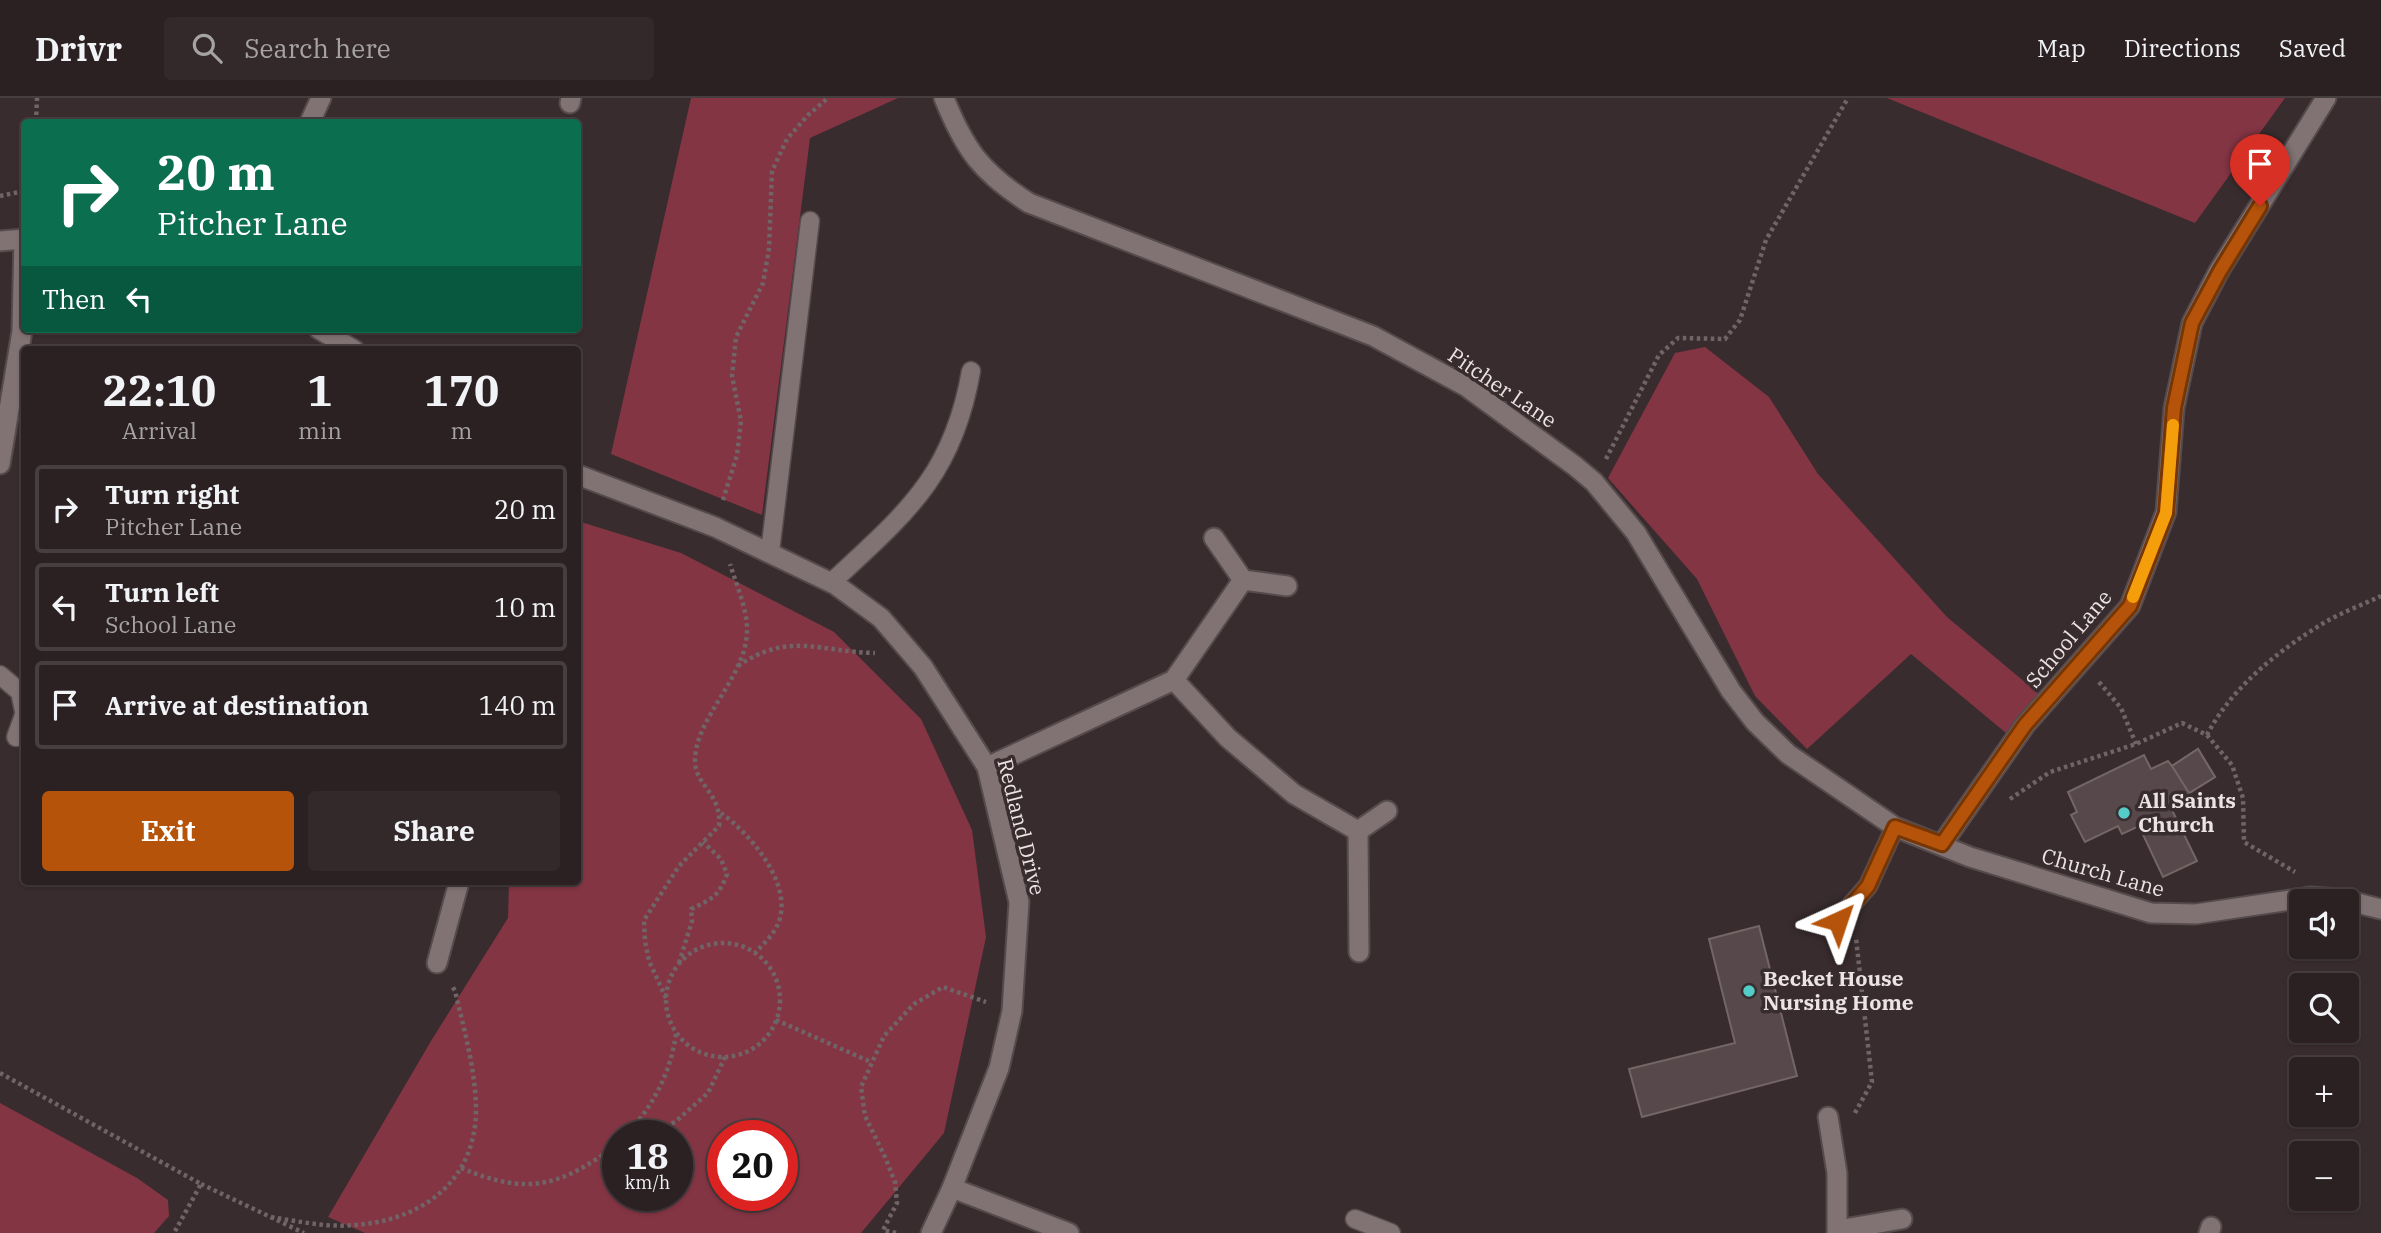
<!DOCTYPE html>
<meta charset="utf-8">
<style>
body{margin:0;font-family:"IBM Plex Serif",serif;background:#33292a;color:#f1f3f6;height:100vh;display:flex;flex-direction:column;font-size:26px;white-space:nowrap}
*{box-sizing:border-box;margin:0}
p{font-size:23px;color:#a6a3a5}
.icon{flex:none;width:38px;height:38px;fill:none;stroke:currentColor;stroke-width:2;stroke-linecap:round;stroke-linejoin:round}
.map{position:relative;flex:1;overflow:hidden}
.sheet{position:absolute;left:21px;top:248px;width:560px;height:539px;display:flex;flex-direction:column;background:#2b2122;border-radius:7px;box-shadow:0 2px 5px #0004,0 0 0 2px #473e40}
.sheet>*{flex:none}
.guide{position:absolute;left:21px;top:21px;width:560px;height:214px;border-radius:7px;box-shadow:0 2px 5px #0004,0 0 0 2px #473e40;background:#0b6e4f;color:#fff;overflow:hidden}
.buttons{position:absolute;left:2289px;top:791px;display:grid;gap:14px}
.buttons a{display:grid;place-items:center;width:70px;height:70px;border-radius:7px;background:#2b2122;box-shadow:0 2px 5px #0004,0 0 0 2px #473e40;font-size:35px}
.speed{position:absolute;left:602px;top:1022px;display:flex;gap:14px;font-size:35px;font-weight:700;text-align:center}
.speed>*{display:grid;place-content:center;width:91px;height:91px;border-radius:50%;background:#2b2122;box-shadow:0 2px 5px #0004,0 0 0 2px #473e40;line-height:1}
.speed small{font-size:18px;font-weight:400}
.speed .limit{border:10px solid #d22;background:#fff;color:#111}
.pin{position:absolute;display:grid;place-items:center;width:60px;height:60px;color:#fff;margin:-72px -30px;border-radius:50% 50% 50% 0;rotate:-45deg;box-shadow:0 0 7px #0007}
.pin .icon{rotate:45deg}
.me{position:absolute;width:77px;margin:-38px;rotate:42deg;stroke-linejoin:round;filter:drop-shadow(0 0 5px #0008)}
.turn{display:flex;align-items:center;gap:24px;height:147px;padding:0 21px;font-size:32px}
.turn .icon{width:91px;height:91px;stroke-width:2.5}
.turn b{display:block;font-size:49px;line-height:60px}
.then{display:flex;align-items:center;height:66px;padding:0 21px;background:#0003;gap:14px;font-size:26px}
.eta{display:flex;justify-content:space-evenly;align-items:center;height:119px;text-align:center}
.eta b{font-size:42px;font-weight:800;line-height:49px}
.cta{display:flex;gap:14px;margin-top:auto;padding:14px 21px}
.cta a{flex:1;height:80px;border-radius:7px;background:#b45309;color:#fff;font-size:28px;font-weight:800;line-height:80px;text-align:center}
.cta a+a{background:#33292a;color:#f1f3f6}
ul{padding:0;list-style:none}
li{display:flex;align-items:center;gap:21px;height:88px;margin:0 14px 10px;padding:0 7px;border:4px solid #473e40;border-radius:7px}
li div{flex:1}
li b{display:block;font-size:26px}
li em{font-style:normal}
header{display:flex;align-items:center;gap:42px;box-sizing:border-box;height:98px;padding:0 35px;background:#2b2122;border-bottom:2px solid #473e40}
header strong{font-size:33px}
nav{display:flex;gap:38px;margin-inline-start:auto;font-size:24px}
.search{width:490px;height:63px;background:#33292a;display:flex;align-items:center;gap:18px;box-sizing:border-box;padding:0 24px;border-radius:7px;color:#a6a3a5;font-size:26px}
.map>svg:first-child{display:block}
.green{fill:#843544;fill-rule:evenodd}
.building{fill:#57494b;stroke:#746566;stroke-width:2}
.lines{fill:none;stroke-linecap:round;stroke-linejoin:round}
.service-casing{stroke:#554b4c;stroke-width:21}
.minor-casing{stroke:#554b4c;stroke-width:23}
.path{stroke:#706466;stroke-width:4.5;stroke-dasharray:3.5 3.5;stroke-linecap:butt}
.service{stroke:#817273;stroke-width:18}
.minor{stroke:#817273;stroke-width:19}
.route-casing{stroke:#753606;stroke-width:18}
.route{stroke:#b45309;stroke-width:12}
.slow{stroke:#f59e0b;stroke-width:12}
.poi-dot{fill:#54cdc8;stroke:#392c2e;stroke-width:2.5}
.labels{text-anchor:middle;stroke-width:7;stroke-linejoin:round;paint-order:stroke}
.street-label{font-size:21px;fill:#ece3e4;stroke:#392c2e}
.poi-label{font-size:21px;font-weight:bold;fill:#ece3e4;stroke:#392c2e;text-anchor:start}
</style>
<header>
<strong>Drivr</strong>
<div class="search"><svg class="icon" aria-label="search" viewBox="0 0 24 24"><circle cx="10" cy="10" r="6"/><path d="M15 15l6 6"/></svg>Search here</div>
<nav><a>Map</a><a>Directions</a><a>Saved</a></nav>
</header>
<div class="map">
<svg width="2381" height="1135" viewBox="0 0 2381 1135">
<rect width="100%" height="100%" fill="#392c2e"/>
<g class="green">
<path d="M691,0H898L810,40L762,417L611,356Z"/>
<path d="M1887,0H2285L2195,125Z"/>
<path d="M1705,249L1769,299L1818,376L1947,519L2039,596L2006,635L1911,556L1807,651L1755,598L1697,481L1608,380L1675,255Z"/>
<path d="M581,424L681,455L834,534L921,621L972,732L986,839L944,1035L861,1135H365L328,1119L431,943L508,820L509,784H578V432ZM618,1038H677V1097H618ZM723,1038H782V1097H723Z"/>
<path d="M0,1005L137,1080L168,1102L169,1118L154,1135H0Z"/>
</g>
<g class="building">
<path d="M2198,651L2215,679L2185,698L2188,704L2172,712L2197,763L2163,779L2139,728L2122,736L2118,728L2085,744L2071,717L2077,714L2068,694L2144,657L2151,671L2168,663L2172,668Z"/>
<path d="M2198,651L2215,679L2189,695L2172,668Z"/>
<path d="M1759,828L1797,978L1642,1019L1629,971L1735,945L1709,841Z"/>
</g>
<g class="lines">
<defs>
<g id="service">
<path d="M770,454L810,123"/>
<path d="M832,484C906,415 953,378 971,273"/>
<path d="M0,577L20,594L24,613"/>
<path d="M16,639L24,617"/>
<path d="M1837,823L1868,788L1895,729"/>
<path d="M1355,1121L1391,1135"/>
</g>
<g id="minor">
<path d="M944,0C965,52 981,74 1029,105L1373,238L1467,289L1575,368L1594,384L1636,435L1731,593L1755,624L1788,656L1895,729L1970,759L2151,815L2196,816L2310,799L2341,801L2381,811"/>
<path d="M570,5L571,0"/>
<path d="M310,24L321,0"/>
<path d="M0,143L24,141"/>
<path d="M319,231L354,252"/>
<path d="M0,366L22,233L24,141"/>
<path d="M578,377L715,429L836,487L881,520L923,569L987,669L1019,804L1012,913L999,970L952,1090L931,1135"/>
<path d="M1214,440L1243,482L1287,488"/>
<path d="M1174,582L1228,640L1294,696L1358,733L1359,854"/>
<path d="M987,669L1174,582L1243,482"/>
<path d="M1358,733L1387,713"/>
<path d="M1942,746L2025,627L2130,508L2166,414L2174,310L2192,225L2219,173L2326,0"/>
<path d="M437,865L459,784"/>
<path d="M1828,1019L1837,1075V1135"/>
<path d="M952,1090L1069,1135"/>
<path d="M1838,1132L1902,1121"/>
<path d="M2209,1135L2211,1129"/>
</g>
</defs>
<use href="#service" class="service-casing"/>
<use href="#minor" class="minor-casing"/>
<g class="path">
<path d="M36,24L37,0"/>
<path d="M0,98L24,93"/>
<path d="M1606,361L1659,257L1678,240L1725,241L1740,222L1766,142L1848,0"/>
<path d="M723,402L737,357L741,323L732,278L736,239L763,185L769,151L772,73L787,41L808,17L828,0"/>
<path d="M738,568C789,533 820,554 875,555"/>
<path d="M2099,584L2121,610L2136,646"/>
<path d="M2207,637C2231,590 2278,553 2322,526C2340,515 2362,507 2381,498"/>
<path d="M2010,701L2050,674L2136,646L2182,625L2207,637L2232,667L2243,700L2244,744L2295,774"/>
<path d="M721,715C749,735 790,782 780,820C776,835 765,844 755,855"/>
<circle cx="723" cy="902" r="57"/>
<path d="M679,865L692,823L691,811C712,801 719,798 727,776L721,761L703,744"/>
<path d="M666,900L649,863L645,843L644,822L679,768L719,728C722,696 696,688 695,664C694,619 749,578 747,529C746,508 736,486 730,466"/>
<path d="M776,922L871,964"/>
<path d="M0,975L201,1086L174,1135"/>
<path d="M1855,1015L1872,984L1856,840"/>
<path d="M626,1038C653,1007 670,977 676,936"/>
<path d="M639,1038L675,1024L708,995L725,959"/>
<path d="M461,1070C528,1098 560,1089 618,1046"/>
<path d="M201,1086L304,1135"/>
<path d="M271,1119C288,1122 306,1125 324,1127C402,1133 477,1096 476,1009C475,970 464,931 455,893L452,888"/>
<path d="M896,1135L883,1132L897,1105L895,1084L885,1059L865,1018L861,989L884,938L914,906L943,889L986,904"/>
</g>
<use href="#service" class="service"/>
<use href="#minor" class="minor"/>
</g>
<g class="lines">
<defs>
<path id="route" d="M1838,823L1868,788L1895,729L1942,746L2025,627L2130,508L2166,415L2174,310L2192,225L2220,173L2260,108"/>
</defs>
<use href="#route" class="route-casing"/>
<use href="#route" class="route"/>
<path class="slow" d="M2133,499L2166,415L2173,327"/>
</g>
<g class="poi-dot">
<circle cx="2124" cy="715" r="7"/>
<circle cx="1749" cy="893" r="7"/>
</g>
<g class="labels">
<g class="street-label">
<text transform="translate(1502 290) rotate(34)" y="7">Pitcher Lane</text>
<text transform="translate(2069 541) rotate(-50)" y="7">School Lane</text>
<text transform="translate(1021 729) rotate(76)" y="7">Redland Drive</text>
<text transform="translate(2103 775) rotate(16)" y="7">Church Lane</text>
</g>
<g class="poi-label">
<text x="2138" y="710">All Saints<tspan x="2138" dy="24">Church</tspan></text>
<text x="1763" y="888">Becket House<tspan x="1763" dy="24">Nursing Home</tspan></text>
</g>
</g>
</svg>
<div class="buttons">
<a><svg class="icon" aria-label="sound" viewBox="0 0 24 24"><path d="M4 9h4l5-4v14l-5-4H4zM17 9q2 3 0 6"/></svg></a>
<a><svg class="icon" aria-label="search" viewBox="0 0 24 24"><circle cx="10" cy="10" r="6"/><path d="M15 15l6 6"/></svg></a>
<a>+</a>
<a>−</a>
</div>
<div class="speed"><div>18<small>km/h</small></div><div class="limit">20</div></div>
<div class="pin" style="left:2260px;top:108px;background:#d93025"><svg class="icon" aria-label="arrive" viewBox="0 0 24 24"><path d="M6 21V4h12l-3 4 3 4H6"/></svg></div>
<svg class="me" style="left:1838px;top:823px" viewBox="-20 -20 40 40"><path d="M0-17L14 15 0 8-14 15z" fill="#b45309" stroke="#fff" stroke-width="4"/></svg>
<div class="guide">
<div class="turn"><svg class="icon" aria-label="right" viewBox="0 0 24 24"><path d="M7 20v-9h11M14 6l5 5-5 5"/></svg><div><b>20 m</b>Pitcher Lane</div></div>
<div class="then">Then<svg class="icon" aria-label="left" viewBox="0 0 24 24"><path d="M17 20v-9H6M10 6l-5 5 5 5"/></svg></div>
</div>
<section class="sheet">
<div class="eta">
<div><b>22:10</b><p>Arrival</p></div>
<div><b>1</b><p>min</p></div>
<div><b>170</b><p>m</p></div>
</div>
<ul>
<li><svg class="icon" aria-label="right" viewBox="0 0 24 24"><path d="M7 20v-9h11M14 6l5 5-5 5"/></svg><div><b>Turn right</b><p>Pitcher Lane</p></div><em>20 m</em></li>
<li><svg class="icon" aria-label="left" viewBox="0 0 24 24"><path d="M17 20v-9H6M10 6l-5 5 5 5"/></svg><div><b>Turn left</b><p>School Lane</p></div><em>10 m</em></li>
<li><svg class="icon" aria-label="arrive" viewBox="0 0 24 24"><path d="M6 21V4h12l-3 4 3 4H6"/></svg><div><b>Arrive at destination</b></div><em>140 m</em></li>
</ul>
<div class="cta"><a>Exit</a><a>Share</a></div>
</section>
</div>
